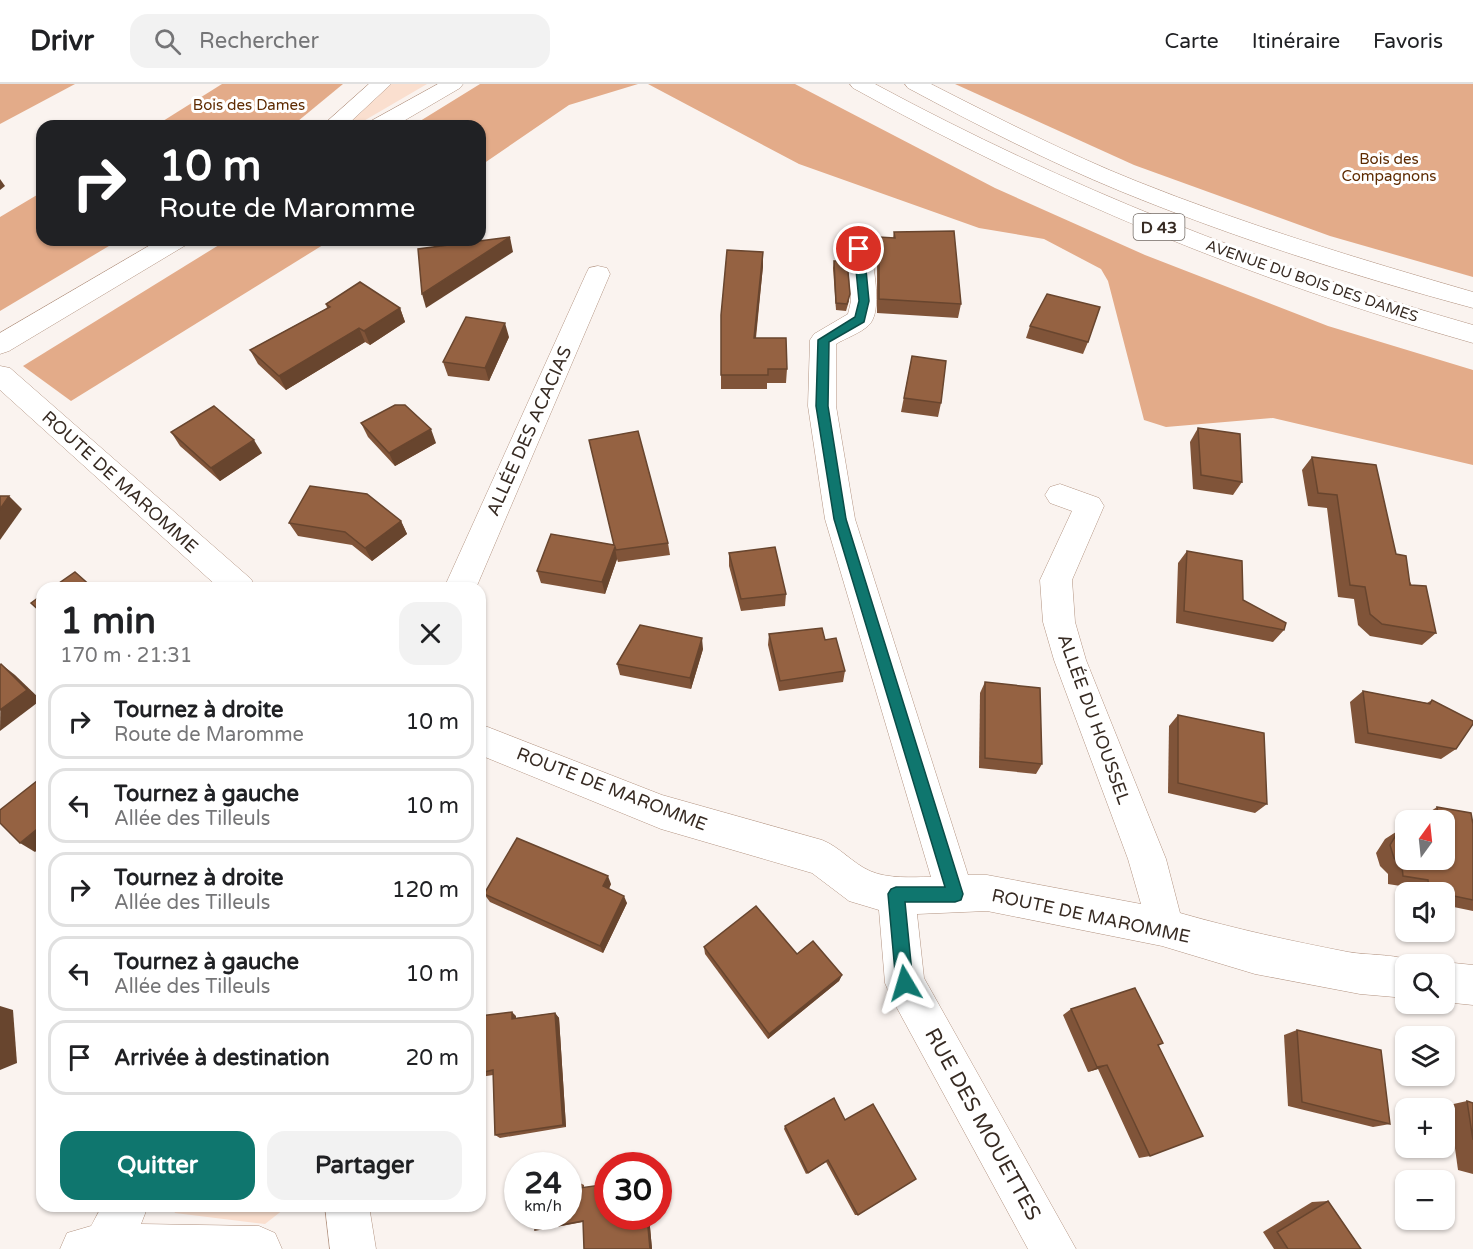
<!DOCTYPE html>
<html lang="fr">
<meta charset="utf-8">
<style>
body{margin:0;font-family:"Varela Round",sans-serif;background:#f2f2f2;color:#202124;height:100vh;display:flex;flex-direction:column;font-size:22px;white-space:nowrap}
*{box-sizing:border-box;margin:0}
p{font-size:20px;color:#757577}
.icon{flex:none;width:33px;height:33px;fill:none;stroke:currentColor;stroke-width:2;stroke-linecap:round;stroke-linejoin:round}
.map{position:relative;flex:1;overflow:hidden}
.details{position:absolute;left:36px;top:498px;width:450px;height:630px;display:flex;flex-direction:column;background:#fff;border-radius:18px;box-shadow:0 2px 4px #0004}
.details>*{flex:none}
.top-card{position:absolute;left:36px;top:36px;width:450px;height:126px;border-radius:18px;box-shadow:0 2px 4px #0004;background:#202124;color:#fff;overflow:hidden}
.needle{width:39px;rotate:15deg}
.controls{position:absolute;left:1395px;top:726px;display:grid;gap:12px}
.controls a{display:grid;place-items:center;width:60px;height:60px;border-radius:12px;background:#fff;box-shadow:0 2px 4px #0004;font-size:30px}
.speed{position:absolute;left:504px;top:1068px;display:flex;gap:12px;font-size:30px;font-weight:700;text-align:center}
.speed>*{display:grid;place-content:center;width:78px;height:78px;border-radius:50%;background:#fff;box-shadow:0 2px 4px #0004;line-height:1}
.speed small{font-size:15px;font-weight:400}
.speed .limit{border:9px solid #d22;background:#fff;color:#111}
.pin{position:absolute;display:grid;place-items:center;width:51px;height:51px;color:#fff;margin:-26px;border:3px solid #fff;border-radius:50%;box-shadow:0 2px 6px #0007}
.me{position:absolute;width:66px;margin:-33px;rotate:353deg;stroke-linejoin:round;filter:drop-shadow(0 0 4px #0008)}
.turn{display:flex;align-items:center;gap:21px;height:126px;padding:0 24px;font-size:27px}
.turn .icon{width:78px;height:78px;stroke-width:2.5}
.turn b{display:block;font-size:42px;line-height:51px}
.round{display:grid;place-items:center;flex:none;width:63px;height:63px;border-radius:18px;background:#f2f2f2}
.headline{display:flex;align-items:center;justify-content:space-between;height:102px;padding:0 24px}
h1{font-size:36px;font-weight:800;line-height:45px}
.cta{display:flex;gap:12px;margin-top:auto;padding:12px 24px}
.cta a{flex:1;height:69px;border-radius:18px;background:#0f766e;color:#fff;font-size:24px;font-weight:800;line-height:69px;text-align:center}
.cta a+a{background:#f2f2f2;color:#202124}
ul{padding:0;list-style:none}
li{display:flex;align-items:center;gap:18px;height:75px;margin:0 12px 9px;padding:0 12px;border:3px solid #e0e0e0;border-radius:18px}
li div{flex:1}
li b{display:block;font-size:22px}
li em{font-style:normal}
header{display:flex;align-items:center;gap:36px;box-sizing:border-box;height:84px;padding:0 30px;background:#fff;border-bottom:2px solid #e0e0e0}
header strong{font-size:28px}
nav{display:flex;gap:33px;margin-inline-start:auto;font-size:21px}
.search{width:420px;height:54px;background:#f2f2f2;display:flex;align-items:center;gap:15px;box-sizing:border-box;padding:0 21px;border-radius:18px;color:#757577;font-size:22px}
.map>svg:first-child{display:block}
.green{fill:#fadfcf}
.forest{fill:#e3ab89}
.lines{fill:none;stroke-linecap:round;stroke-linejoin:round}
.minor-casing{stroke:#b39482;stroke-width:1}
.tertiary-casing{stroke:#b39482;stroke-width:1}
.trunk-casing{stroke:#b39482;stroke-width:1}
.minor{fill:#fff;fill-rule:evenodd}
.tertiary{fill:#fff;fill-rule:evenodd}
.trunk{fill:#fff;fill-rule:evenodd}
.wall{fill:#805439}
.shaded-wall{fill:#68452e}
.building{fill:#956242;stroke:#68452e;stroke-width:1.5}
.route{fill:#0f766e;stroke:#0a4d48;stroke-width:1.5}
.labels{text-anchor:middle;stroke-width:6;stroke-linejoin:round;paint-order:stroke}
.far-park-label{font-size:15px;fill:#5e2b02;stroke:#fff}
.far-street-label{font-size:15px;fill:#372b23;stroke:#fff}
.shield{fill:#fff;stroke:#736b65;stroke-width:1.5}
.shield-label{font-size:16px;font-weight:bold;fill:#372b23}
.street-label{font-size:18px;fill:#372b23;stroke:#fff}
.near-street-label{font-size:21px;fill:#372b23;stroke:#fff}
</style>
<header>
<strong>Drivr</strong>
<div class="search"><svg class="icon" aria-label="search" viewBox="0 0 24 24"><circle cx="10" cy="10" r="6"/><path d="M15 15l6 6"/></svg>Rechercher</div>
<nav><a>Carte</a><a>Itinéraire</a><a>Favoris</a></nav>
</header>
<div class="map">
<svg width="1473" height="1165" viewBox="0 0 1473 1165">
<rect width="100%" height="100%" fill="#faf3ef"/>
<g class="green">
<path d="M390,0H427L355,42H337Z"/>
<path d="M172,1122H288L265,1140L175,1129Z"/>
</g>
<g class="forest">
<path d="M0,0H75L0,40Z"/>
<path d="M222,0H343L292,42H155Z"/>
<path d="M480,0H638L569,21L480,82V42H412Z"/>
<path d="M648,0H795L995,104L1145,171L1328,242L1473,286V381L1273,334L1166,343L1144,336L1108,197L1101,185L1044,155L979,144L799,80Z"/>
<path d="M955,0H1473V193L1330,152L1134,81Z"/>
<path d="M42,108V156H119L0,227V133Z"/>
<path d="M227,156H331L71,317L23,282Z"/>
</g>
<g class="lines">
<defs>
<g id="minor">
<path d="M859,157L868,160L871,165C873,183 883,227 869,241C861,249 846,254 836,260V322L855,435L968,791H987L1141,820L1128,775L1054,576L1043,538L1040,496L1072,427L1050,419L1045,411L1050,403L1060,400L1099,414L1104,422L1072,496L1075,538L1086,576L1166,775L1180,829C1236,845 1291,857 1348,868C1371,872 1398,869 1420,880H1406V914L1360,910L1255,890L1162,862L987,827L917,830L924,894L1076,1165H1028L891,913L885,899L879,826L849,817L812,789L661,745L480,671V640L662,711L822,756C840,763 852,779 870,787C888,795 912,793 931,793L825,435L808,322L810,256L814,250L848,230L851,217L847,165L850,160Z"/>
<path d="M598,182L607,184L610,190L476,504H444L586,190L589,184Z"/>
<path d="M0,282L10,284L251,495L256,504H219L0,306Z"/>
<path d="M1444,878L1473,881V921L1444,918V880H1438Z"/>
<path d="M102,1122H148L141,1140L259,1142L275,1149L282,1165H60L67,1149L91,1142Z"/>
<path d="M325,1122H369L376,1165H330Z"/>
</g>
<path id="tertiary" d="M159,156H189L186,161L9,267L0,270V249Z"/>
<g id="trunk">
<path d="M369,0H391L346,42H322Z"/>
<path d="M438,0H463L460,4L395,42H368L371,37Z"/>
<path d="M850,0H875C1066,103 1265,182 1473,241V259C1256,198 1050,113 853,4Z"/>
<path d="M905,0H931C998,34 1066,69 1136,97C1246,141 1359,175 1473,208V224C1354,192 1235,154 1120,107C1047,77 977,41 908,4Z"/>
</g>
</defs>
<use href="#minor" class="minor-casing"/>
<use href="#tertiary" class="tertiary-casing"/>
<use href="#trunk" class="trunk-casing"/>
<use href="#minor" class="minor"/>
<use href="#tertiary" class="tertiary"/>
<use href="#trunk" class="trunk"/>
</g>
<g class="wall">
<path d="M894,148L961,220L958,234L877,229V167L879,153L893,154Z"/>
<path d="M763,168V182L756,254L787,285L786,299H767V305H721V231Z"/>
<path d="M834,177L849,217L846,227L836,226L833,184Z"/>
<path d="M326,220L400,224L405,238L370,261L365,258L286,306L258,280L250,266L327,224Z"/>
<path d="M1030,242L1088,258L1083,270L1026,254Z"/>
<path d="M509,253L489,297L448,292L443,278Z"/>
<path d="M912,272L941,319L938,333L901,328Z"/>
<path d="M361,339L436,359L395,382L368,353Z"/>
<path d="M1198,344L1242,398L1233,411L1193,405L1190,358Z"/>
<path d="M171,348L262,369L220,397L180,362Z"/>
<path d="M589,356L668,459L670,471L618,478L617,475L605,510L541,499L537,487L614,461Z"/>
<path d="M1312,373L1396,470L1436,549L1422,561L1370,552L1358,541L1354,515L1338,513L1327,424L1308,422L1302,386Z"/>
<path d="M401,437L407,450L372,477L352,461L298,452L289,439Z"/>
<path d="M1187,467L1243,516L1284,546L1273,558L1176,539L1178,479Z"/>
<path d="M729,469L786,510L785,522L741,527L729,482Z"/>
<path d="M769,550L825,556L845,587L843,598L779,607L768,561Z"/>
<path d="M703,565L691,605L620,591L617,580Z"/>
<path d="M985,598L1042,680L1036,690L979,684L980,609Z"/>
<path d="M1363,607L1427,619L1432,616L1456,665L1441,675L1355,659L1350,618Z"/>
<path d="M1178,631L1267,720L1255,729L1168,709L1169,642Z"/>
<path d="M1437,723L1473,740V827L1444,821V808H1413V804L1388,800V790L1380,782L1376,769L1385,755L1399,746H1401L1406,744V776H1444V736H1422V733Z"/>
<path d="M611,800L609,805L627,819L603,869L490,818L484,810Z"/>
<path d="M704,863L797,870L842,891L839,897L768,955L705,870Z"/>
<path d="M1071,925L1158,961L1150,1072L1139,1074L1098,985L1088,988L1063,931Z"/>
<path d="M555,929L559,934L566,1043L500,1054L495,1051L493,991L480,993V932H516V934Z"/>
<path d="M1297,946L1390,1040L1373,1043L1288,1022L1284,951Z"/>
<path d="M1467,1017L1473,1019V1090L1458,1086L1449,1021Z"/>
<path d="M845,1036L858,1131H855L826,1078L806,1090L784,1045L785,1042Z"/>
<path d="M580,1099L584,1101V1103L608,1132H649L652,1165L583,1138L540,1146H535Z"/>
<path d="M1328,1117L1361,1165H1274L1263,1148L1312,1118Z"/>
</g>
<g class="shaded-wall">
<path d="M0,95L5,102L0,106Z"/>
<path d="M510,153L513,168L426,224L422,210Z"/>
<path d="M763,168V182L754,268V254Z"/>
<path d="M400,224L405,238L370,261L364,247Z"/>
<path d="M505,239L509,253L489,297L485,284Z"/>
<path d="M359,244L365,258L286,306L279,292Z"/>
<path d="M431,345L436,359L395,382L389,369Z"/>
<path d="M254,356L262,369L220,397L211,384Z"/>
<path d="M9,412L22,425L0,456V425Z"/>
<path d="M401,437L407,450L372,477L365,464Z"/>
<path d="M615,463L617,475L605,510L602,498Z"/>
<path d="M702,554L703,565L691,605L690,594Z"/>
<path d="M1,580L15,591L41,616L0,647Z"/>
<path d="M42,741V762L35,768L20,759Z"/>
<path d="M608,792L611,800L606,810L603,802Z"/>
<path d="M624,812L627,819L603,869L600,862Z"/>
<path d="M842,891L839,897L768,955L769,950Z"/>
<path d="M0,922L13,926L17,979L0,986Z"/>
<path d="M512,928L516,932V940L512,935Z"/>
<path d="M555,929L559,934L566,1043L563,1041Z"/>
<path d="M1107,981L1098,985L1088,988L1097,983Z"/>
<path d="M647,1132H649L652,1165H650Z"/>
</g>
<g class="building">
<path d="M954,147L961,220L879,215V153L895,154L894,148Z"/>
<path d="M510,153L422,210L418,165Z"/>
<path d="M727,166L763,168L754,254H786L787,285H768V291H721V231Z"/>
<path d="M834,177H847L850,210L847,220L836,219Z"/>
<path d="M360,198L400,224L364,247L359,244L279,292L250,266L330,223L326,220Z"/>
<path d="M1047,210L1100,223L1088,258L1030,242Z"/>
<path d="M466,233L505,239L485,284L443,278Z"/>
<path d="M912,272L946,277L941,319L904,314Z"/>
<path d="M395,321H405L431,345L389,369L361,339Z"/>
<path d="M214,322L254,356L211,384L171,348Z"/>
<path d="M1198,344L1240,350L1242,398L1201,391Z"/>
<path d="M638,347L668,459L616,466L615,463L602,498L537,487L551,450L614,461L589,356Z"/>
<path d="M1312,373L1376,381L1396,470L1406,472L1410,501L1426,502L1436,549L1382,540L1370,530L1365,503L1350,501L1337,411L1318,409Z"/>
<path d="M310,402L367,410L401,437L365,464L345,448L289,439Z"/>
<path d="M0,412H9L0,425Z"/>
<path d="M775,463L786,510L741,515L729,469Z"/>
<path d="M1187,467L1242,477L1243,516L1286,539L1284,546L1184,527Z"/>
<path d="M75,488L93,504H52Z"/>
<path d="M42,511V529L31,519Z"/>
<path d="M640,541L702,554L690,594L617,580Z"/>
<path d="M822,544L825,556L836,554L845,587L780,597L769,550Z"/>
<path d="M1,580L27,606L0,626V581Z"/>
<path d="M985,598L1040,604L1042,680L985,674Z"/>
<path d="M1363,607L1430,620L1432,616L1473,637V640L1456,665L1368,649Z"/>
<path d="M1178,631L1264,649L1267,720L1178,699Z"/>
<path d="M42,693V741L20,759L0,739V726Z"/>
<path d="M1437,723L1471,729L1473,740V816L1444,810V808H1437L1429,807L1428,796L1403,792L1402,782L1394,774L1390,761L1399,746L1406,747V776H1444V736H1439Z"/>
<path d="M517,754L608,792L603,802L624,812L600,862L484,810Z"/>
<path d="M756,822L797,870L813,857L842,891L769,950L704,863Z"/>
<path d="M1135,904L1163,959L1158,961L1203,1052L1150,1072L1107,981L1097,983L1071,925Z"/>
<path d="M512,928V935L555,929L563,1041L495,1051L493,986L480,989V932Z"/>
<path d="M1297,946L1381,966L1390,1040L1302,1018Z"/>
<path d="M834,1014L845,1036L873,1020L916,1095L858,1131L828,1076L808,1089L785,1042Z"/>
<path d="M1467,1017L1473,1019V1056Z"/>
<path d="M580,1099V1104L608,1100V1132H647L650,1165H584L583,1137L535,1146V1132H568V1101Z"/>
<path d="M1328,1117L1361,1165H1288L1277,1148Z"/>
</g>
<path class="route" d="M859,162L864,165L869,217L864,238L829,258L828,322L846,435L963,810L961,816L955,818H905L913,899L910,905L905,907L899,905L896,899L888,810L891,805L896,803H945L834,435L816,322L818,256L855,233L859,217L854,165Z"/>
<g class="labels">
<g class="far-park-label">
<text x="249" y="26">Bois des Dames</text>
<text x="1389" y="80">Bois des<tspan x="1389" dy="17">Compagnons</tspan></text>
</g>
<g class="far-street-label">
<text transform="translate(1312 197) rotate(19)" y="5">AVENUE DU BOIS DES DAMES</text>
</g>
<rect class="shield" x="1133.5" y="130" width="51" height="26" rx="4.5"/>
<g class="shield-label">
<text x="1159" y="149">D 43</text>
</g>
<g class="street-label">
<text transform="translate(529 347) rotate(-66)" y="6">ALLÉE DES ACACIAS</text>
<text transform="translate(120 398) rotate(42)" y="6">ROUTE DE MAROMME</text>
<text transform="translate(1094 635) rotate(70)" y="6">ALLÉE DU HOUSSEL</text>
<text transform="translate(612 705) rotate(21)" y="6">ROUTE DE MAROMME</text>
<text transform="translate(1091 832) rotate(12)" y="6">ROUTE DE MAROMME</text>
</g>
<g class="near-street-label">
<text transform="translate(983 1040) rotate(61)" y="7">RUE DES MOUETTES</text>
</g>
</g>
</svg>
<div class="controls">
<a><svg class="needle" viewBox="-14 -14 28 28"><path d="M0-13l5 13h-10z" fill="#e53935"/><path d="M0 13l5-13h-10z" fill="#757577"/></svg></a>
<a><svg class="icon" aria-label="sound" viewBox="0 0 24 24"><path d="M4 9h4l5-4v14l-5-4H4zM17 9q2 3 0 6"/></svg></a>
<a><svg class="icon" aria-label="search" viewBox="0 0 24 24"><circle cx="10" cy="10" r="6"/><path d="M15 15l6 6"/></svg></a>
<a><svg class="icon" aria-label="layers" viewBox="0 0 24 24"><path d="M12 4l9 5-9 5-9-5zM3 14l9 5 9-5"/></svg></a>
<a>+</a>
<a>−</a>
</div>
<div class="speed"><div>24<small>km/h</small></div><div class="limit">30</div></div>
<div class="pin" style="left:859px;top:165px;background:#d93025"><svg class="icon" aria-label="arrive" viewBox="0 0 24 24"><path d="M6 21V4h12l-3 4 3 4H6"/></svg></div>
<svg class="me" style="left:905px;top:899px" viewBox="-20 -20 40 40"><path d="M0-17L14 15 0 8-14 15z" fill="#0f766e" stroke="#fff" stroke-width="4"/></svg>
<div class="top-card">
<div class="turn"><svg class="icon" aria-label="right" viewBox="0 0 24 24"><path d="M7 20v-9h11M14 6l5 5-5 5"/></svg><div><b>10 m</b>Route de Maromme</div></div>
</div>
<section class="details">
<div class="headline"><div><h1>1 min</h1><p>170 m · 21:31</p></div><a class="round"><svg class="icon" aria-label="close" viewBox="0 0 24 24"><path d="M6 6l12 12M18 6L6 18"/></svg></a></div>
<ul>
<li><svg class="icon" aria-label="right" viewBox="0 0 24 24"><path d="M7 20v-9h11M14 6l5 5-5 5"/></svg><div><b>Tournez à droite</b><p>Route de Maromme</p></div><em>10 m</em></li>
<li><svg class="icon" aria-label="left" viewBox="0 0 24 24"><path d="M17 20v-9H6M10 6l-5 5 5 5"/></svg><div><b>Tournez à gauche</b><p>Allée des Tilleuls</p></div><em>10 m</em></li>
<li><svg class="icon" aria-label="right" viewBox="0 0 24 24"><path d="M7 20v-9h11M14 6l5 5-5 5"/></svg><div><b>Tournez à droite</b><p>Allée des Tilleuls</p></div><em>120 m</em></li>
<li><svg class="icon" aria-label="left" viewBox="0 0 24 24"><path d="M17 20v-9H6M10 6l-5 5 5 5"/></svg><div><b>Tournez à gauche</b><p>Allée des Tilleuls</p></div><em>10 m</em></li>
<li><svg class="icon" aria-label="arrive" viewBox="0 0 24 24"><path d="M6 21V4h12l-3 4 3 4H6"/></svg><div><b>Arrivée à destination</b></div><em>20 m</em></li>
</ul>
<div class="cta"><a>Quitter</a><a>Partager</a></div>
</section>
</div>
